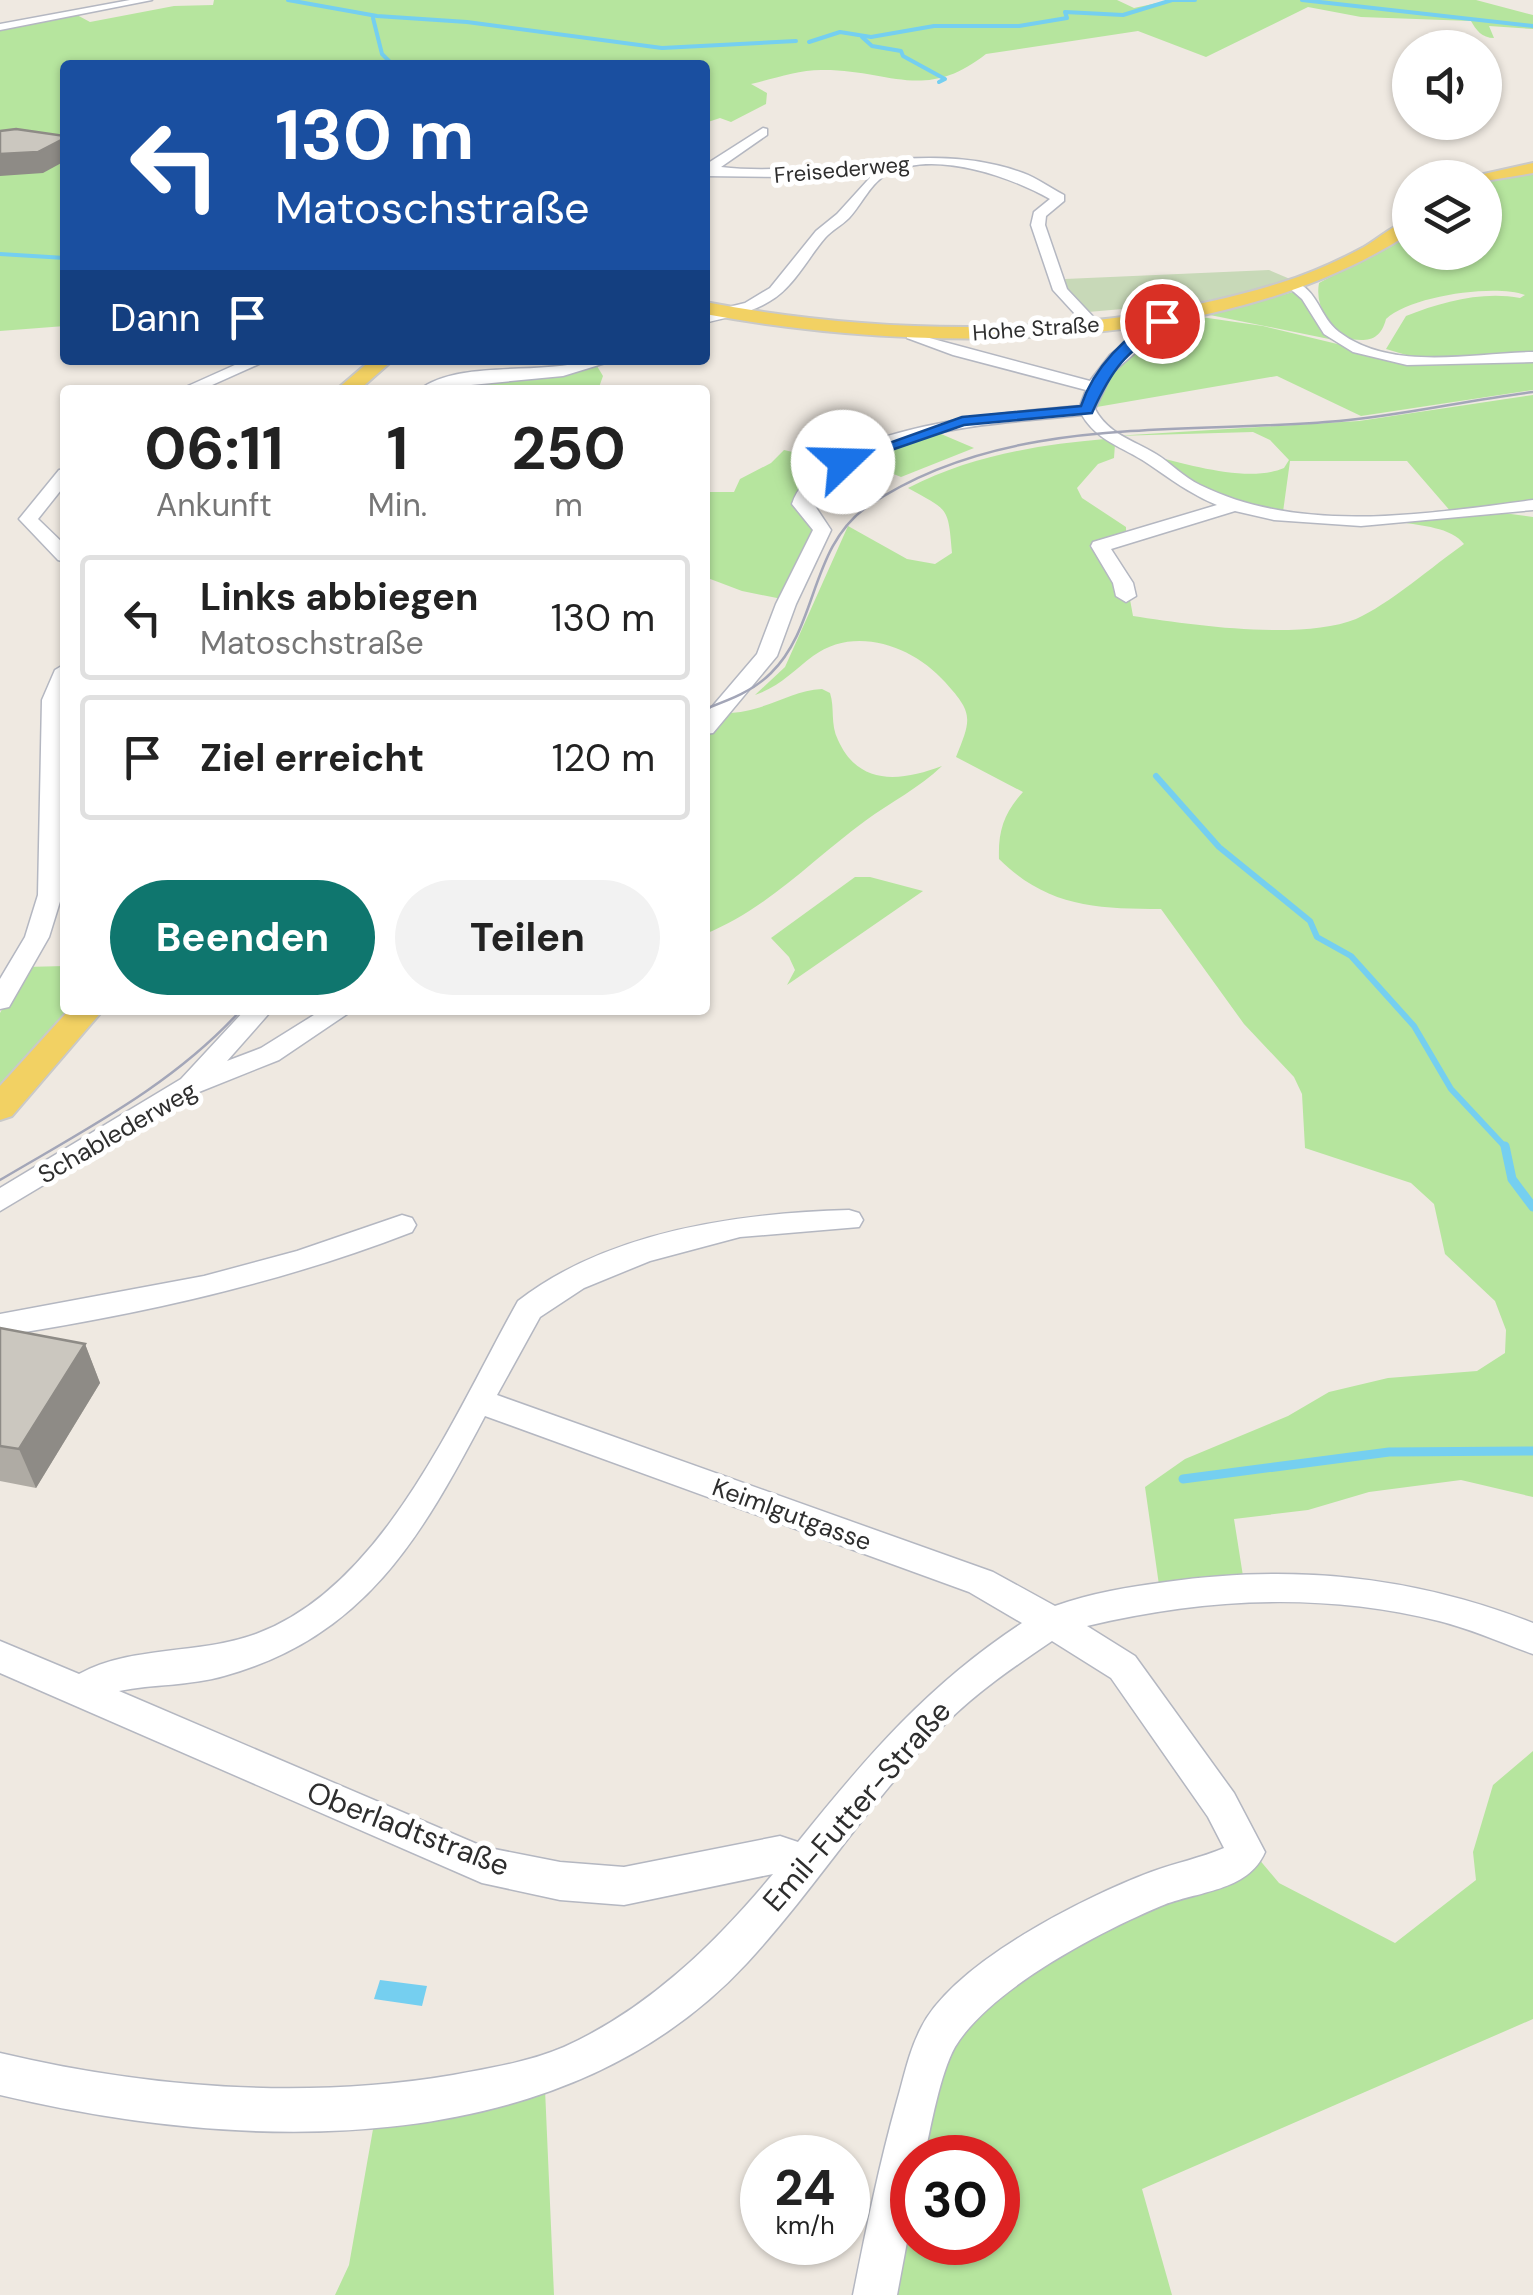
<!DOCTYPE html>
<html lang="de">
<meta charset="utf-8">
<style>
body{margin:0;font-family:"DM Sans",sans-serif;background:#f2f2f2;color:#222;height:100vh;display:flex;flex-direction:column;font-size:38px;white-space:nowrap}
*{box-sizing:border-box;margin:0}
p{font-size:32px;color:#767676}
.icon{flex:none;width:55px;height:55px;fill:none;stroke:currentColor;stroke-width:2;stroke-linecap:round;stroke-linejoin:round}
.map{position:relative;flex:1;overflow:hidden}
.panel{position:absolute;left:60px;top:385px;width:650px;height:630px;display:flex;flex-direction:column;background:#fff;border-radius:10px;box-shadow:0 2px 8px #0004}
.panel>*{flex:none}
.hud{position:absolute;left:60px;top:60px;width:650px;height:305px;border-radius:10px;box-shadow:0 2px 8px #0004;background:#1a4fa0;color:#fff;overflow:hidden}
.fabs{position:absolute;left:1392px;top:30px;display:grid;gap:20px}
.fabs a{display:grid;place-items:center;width:110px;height:110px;border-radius:50%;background:#fff;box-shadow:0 2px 8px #0004;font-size:50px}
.speed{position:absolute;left:740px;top:2135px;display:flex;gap:20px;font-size:50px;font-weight:700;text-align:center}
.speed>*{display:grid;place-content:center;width:130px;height:130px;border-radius:50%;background:#fff;box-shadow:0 2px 8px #0004;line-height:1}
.speed small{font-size:25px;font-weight:400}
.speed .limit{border:15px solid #d22;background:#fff;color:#111}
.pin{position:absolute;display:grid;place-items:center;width:85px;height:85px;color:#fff;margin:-42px;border:5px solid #fff;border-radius:50%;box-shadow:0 2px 10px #0007}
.me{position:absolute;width:110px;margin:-55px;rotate:69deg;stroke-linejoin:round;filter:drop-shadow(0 0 8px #0008)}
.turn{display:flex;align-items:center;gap:35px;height:210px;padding:0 50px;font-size:45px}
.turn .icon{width:130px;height:130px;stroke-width:2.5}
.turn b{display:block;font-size:70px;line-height:85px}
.then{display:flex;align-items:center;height:95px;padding:0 50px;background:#0003;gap:20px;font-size:38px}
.eta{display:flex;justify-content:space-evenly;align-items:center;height:170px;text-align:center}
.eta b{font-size:60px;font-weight:700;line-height:70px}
.action{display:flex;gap:20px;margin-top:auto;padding:20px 50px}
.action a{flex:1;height:115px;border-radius:60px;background:#0f766e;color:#fff;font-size:40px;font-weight:700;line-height:115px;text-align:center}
.action a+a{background:#f2f2f2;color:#222}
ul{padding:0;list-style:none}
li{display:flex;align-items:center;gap:30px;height:125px;margin:0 20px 15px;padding:0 30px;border:5px solid #e0e0e0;border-radius:10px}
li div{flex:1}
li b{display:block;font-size:38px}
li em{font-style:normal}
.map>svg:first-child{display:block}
.green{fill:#b6e59e}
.cemetery{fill:#c8d9b8}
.water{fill:#75cff0}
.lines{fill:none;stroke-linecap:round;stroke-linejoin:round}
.stream-far2{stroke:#75cff0;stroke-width:4}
.stream-far1{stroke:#75cff0;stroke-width:6}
.stream{stroke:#75cff0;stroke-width:9}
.minor-casing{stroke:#b4b7c1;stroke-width:3}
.major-casing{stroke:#c9c9c9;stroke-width:4}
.minor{fill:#fff;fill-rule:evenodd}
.major{fill:#f2d163;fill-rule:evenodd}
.tram{stroke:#a3a6b8;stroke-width:2.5}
.wall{fill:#afaba4}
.shaded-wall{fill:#8e8b86}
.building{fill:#cbc7bf;stroke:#8e8b86;stroke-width:2.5}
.route{fill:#1a73e8;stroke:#114b97;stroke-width:2.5}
.labels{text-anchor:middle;stroke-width:10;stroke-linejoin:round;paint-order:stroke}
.far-street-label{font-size:22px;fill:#2e2e2e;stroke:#fff}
.street-label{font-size:25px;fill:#2e2e2e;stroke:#fff}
.near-street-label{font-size:30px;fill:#2e2e2e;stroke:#fff}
</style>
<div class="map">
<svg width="1533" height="2295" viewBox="0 0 1533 2295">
<rect width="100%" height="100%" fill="#efe9e1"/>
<g class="green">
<path d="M214,0H1117L1134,8L1171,0H1476L1533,15V29L1489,26L1494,38C1482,38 1476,30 1471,21L1361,17L1308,7L1206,57L1138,31L986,54C924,103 889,69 821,70C798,70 773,79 751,84L767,93L766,104L731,122L720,118L705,123V65H65V326L0,331V28L77,15L90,22L174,6L213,5Z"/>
<path d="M1533,172V355L1413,357L1386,349L1406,316C1442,302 1482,291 1520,298L1525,295C1494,284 1411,296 1386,319C1380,342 1366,342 1344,338C1327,323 1315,305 1319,283L1410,234V252H1485V180Z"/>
<path d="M1293,292L1302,295L1316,323L1334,340L1210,315Z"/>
<path d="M1201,317L1263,326L1416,363L1533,360V390L1361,416L1277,376L1091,408L1105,377L1167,323Z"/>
<path d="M597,366L603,376L598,390H432L446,384Z"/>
<path d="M1533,395V503L1452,513L1407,461H1290L1283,512L1208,492L1153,456C1190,465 1249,483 1284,468L1289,460L1270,440L1253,432L1114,436L1359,421Z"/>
<path d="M934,431L974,448L901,477L854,458Z"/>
<path d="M1105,439L1115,444L1114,458L1098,464L1077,488L1082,498L1126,527V536L1089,547L1106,548L1127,583L1133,616C1192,625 1301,641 1356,619C1388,605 1434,565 1464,544C1451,527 1421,526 1401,522L1496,512L1533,517V1497L1461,1480L1369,1492L1308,1510L1234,1519L1243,1576L1159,1585L1145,1487L1185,1459L1288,1416L1329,1392L1388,1378L1477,1371L1505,1353L1506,1330L1495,1301L1445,1254L1434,1204L1411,1183L1305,1148L1302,1094L1294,1077L1244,1024L1161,909C1097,909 1047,907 999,859C998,831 1004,813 1023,792L956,757C972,718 973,713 945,682C913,646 855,625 813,656C793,671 779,687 755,695L785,667L848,526L907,559L935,564L952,553C948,506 949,511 908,488C970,456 1036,445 1105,439Z"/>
<path d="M784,450L835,462L796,498L815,533L782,599L742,591L705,577V492H734L740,479L771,463Z"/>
<path d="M822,689L830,693C835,708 830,724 838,740C859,787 902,781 942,766C919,788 891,802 865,821C813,859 766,910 705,934V742L725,713C764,713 788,691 822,689Z"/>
<path d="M855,877H870L923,891L787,985L795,970L789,957L771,938Z"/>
<path d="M65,966V1010H73L0,1093V1013L25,967Z"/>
<path d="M1533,1751V2019L1142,2189L1172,2295H887L912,2160V2242H998V2158L913,2157L941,2055L989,1987L1258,1858L1279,1883L1395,1943L1476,1880L1473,1852L1493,1785Z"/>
<path d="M545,2089L554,2295H335L349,2265L375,2118Z"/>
</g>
<path class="cemetery" d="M1269,270L1290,279L1227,300L1088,312L1067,292L1065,279Z"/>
<path class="water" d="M380,1980L427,1986L422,2006L374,1999Z"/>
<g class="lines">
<g class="stream-far2">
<path d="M288,0L377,16L467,22L662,48L796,41"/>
<path d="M1172,0H1195"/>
<path d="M1302,0L1533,26"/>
<path d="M373,18L382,54L393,65"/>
<path d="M862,37L872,46L901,51L903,56L945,79L939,82"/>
<path d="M809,42L840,32L871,37L934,26H1019L1067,18L1065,12L1123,15L1172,0"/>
<path d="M0,254L65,258"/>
</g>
<path class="stream-far1" d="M1156,776L1219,847L1310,921L1317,937L1351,956L1414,1026L1451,1089L1507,1149"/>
<g class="stream">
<path d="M1505,1146L1512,1179L1533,1207"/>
<path d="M1183,1479L1389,1452L1533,1451"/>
</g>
<defs>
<g id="minor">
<path d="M130,0H152L0,30V24Z"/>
<path d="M763,128L767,129V135L721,167C820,179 926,137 1023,173C1037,178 1050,188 1064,195V201L1046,216L1045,225L1067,289L1100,324L1087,327L1053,290L1031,225L1034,212L1050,199C1009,176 934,150 889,173C870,183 863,203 849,218C841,226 832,230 825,238C807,259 794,287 770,301C751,313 727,317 705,323V313L745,303L770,288L816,231L837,214L877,170L794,177L705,176V165Z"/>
<path d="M1293,281C1319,290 1319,317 1339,332C1392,372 1472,353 1533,352V362L1407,365L1353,352L1324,334L1302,299L1286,285Z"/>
<path d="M1155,314H1165L1170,322L1112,373L1095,409C1108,434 1133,440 1156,454C1171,463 1183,477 1200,485C1301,535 1425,514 1533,500V510L1361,526L1274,520L1235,511L1111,549L1133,583L1136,596L1126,602L1116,596L1113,583L1091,546L1093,542L1217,505C1190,494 1171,479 1147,463C1123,447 1097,441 1082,415C988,425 879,425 811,500L831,530L796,604L777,656L713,733L705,734V715L757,654L776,604L813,530L792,504C820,424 1008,413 1080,406L1086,390L953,355L907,338V332L1090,381L1110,355L1154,321Z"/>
<path d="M246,360H268L201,390H179Z"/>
<path d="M591,360H615L563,376L419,390C459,359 541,376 591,360Z"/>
<path d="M65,469V485L38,519L65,545V562L58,560L19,519L59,470Z"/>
<path d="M65,664L62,895L49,937L9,1007L0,1009V979L25,937L38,895L42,700L55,670Z"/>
<path d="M245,1010H272L227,1061L261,1048L322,1010H353L279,1060L199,1092L0,1211V1188L181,1079Z"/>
<path d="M849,1210L859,1213L863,1220L859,1227L740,1237L650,1261L584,1288L540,1317L497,1395L993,1572L1055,1606C1091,1593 1129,1587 1166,1582C1294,1564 1413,1576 1533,1623V1654C1502,1643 1471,1629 1439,1621C1323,1592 1203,1598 1087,1626L1135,1656L1234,1793L1265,1852C1248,1892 1197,1891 1161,1906C1099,1932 990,1989 955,2047C940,2074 931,2126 924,2158H912V2215L897,2295H853C866,2230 879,2165 897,2101C904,2077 909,2051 921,2028C953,1963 1084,1897 1151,1872C1175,1863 1201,1858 1224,1848L1208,1817L1111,1678L1052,1641C1015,1666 977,1692 945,1724C872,1798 817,1887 747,1963C561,2164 246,2153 0,2095V2053C147,2088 304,2100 453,2075C490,2068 529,2062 564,2047C648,2009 715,1944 773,1874L624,1905L560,1900L482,1883L0,1673V1641L79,1674C132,1645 199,1655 256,1634C384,1587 455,1413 518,1301C608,1231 739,1213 849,1210ZM485,1416L969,1592L1022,1623C929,1684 867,1756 798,1842L780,1836L624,1867L560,1862L484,1847L119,1691C153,1684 190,1686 224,1676C365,1637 421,1537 485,1416Z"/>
<path d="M402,1215L412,1218L416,1225L412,1232C278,1284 141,1314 0,1336V1314L204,1276L297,1251Z"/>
</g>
<g id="major">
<path d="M1533,163V173L1485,181V178H1466Z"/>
<path d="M1410,220V233C1222,356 919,354 705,314V302C889,337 1100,339 1280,283C1309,274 1338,261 1364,247C1379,238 1393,225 1410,220Z"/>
<path d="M371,360H393L359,390H336Z"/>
<path d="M69,1010H103L12,1116L0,1120V1086Z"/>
</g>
</defs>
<use href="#minor" class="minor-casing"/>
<use href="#major" class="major-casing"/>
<use href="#minor" class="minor"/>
<use href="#major" class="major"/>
<g class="tram">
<path d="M705,709C729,700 752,692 771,673C819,626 809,547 868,506C1005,413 1183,435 1339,421C1404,415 1468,400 1533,392"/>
<path d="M0,1180C86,1129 173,1085 241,1010"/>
</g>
</g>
<path class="wall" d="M0,1328L85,1344L100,1383L36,1488L0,1481Z"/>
<g class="shaded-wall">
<path d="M65,138V161L43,173L0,176V154Z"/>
<path d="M85,1344L100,1383L36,1488L19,1449Z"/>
</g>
<g class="building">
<path d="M16,129L65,136V138L38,152L0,154V131Z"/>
<path d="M0,1328L85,1344L19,1449L0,1446Z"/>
</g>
<path class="route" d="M1162,317L1168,321L1166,324C1125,355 1113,366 1092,413L964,425L848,465L836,462L962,417L1081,406C1093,369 1126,333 1162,317Z"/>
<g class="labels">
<g class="far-street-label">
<text transform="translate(842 169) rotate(-5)" y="8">Freisederweg</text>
<text transform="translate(1036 328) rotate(-4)" y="8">Hohe Straße</text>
</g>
<g class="street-label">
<text transform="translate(117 1132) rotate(-30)" y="9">Schablederweg</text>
<text transform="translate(792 1514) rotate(20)" y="9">Keimlgutgasse</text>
</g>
<g class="near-street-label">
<text transform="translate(857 1806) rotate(-49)" y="10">Emil-Futter-Straße</text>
<text transform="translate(408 1829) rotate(21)" y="10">Oberladtstraße</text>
</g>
</g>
</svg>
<div class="fabs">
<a><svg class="icon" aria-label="sound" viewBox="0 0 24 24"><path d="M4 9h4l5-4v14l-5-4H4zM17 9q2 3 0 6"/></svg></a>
<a><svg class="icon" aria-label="layers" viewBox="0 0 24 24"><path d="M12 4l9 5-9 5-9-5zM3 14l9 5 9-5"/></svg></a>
</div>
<div class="speed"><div>24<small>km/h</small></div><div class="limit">30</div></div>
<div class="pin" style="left:1162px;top:321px;background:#d93025"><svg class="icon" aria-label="arrive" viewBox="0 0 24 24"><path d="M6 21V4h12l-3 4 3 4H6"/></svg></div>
<svg class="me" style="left:843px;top:462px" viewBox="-20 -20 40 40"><circle r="19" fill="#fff"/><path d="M0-13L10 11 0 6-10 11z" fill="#1a73e8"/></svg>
<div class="hud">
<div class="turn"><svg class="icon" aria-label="left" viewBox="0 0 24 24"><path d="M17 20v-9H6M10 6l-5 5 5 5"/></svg><div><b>130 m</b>Matoschstraße</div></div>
<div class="then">Dann<svg class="icon" aria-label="arrive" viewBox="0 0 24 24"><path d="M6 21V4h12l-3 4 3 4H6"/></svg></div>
</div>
<section class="panel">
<div class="eta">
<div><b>06:11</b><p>Ankunft</p></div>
<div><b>1</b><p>Min.</p></div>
<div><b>250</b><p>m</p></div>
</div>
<ul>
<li><svg class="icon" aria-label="left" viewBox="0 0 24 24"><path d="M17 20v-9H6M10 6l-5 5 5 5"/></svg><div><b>Links abbiegen</b><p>Matoschstraße</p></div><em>130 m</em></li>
<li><svg class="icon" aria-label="arrive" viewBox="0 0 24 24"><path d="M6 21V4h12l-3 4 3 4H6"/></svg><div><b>Ziel erreicht</b></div><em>120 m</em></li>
</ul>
<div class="action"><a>Beenden</a><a>Teilen</a></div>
</section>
</div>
